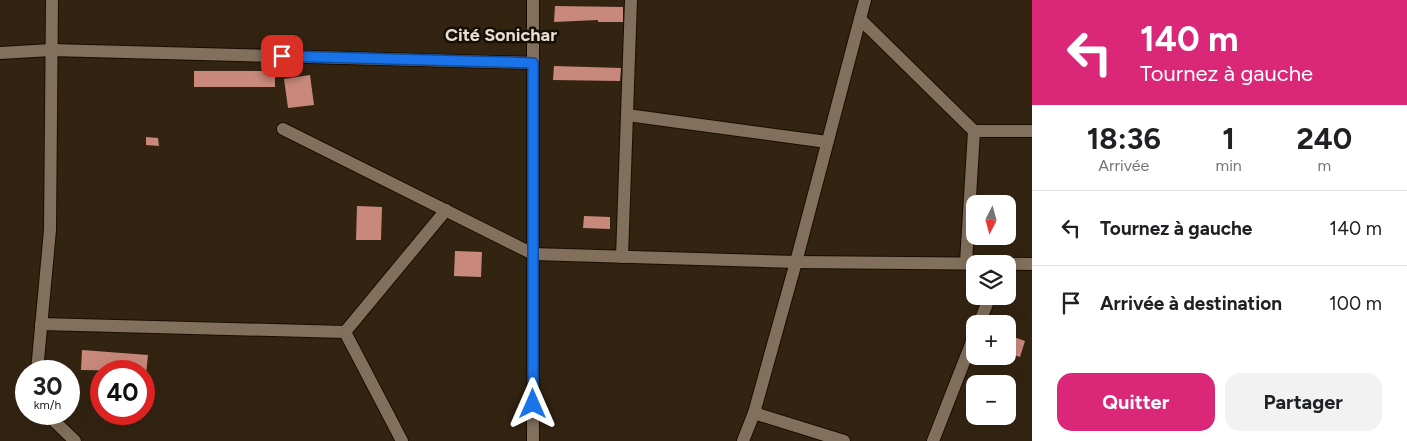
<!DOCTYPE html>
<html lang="fr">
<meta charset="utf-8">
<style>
body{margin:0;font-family:Figtree,sans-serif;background:#f2f2f2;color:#202124;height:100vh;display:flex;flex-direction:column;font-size:19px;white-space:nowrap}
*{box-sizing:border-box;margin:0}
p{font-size:16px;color:#757577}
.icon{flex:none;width:28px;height:28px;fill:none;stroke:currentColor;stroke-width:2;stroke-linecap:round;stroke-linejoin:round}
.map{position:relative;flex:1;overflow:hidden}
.details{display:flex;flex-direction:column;background:#fff;width:375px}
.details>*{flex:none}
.hud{background:#db2777;color:#fff;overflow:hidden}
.needle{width:32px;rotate:186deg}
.controls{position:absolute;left:966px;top:195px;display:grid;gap:10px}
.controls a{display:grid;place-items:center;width:50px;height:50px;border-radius:10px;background:#fff;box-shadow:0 5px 20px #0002;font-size:25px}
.speed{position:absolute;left:15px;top:360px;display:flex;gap:10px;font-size:25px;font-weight:700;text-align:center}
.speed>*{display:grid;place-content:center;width:65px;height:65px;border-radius:50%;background:#fff;box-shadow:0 5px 20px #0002;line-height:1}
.speed small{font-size:12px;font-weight:400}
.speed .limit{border:8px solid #d22;background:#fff;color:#111}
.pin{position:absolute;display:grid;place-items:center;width:42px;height:42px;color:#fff;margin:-21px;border-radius:10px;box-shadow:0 2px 8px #0006}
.me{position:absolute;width:55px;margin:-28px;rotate:0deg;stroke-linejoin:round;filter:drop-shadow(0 0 4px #0008)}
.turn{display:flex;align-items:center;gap:18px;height:105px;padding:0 25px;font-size:22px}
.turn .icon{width:65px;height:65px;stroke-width:2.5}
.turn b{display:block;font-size:35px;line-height:42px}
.eta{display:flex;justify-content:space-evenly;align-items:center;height:85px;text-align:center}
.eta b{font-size:30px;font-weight:700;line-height:35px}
.cta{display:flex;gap:10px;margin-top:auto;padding:10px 25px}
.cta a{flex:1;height:58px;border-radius:15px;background:#db2777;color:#fff;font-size:20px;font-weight:700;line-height:58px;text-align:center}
.cta a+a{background:#f2f2f2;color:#202124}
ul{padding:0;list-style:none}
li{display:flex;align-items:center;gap:15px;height:75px;padding:0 25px;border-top:1px solid #e0e0e0}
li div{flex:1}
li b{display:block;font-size:19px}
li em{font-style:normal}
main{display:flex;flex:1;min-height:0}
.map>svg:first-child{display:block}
.building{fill:#c8897c}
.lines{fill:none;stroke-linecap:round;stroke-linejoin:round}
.minor-casing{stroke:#1a0d00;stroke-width:14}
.minor{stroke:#82705c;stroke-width:12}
.route-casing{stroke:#114b97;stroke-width:12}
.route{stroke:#1a73e8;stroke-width:9}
.labels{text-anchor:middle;stroke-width:5;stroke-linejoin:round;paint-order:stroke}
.district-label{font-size:18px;font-weight:bold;fill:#e8ded2;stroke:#150f07}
</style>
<main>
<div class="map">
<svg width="1032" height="441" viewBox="0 0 1032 441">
<rect width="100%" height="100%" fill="#332412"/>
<g class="building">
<path d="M555,6L623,7V22H598V20L554,22Z"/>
<path d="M554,66L621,68L620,81L553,80Z"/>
<rect x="194" y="71" width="81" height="16"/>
<path d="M310,75L314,105L288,108L284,79Z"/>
<path d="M146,137L158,138L159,146L146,145Z"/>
<path d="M357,206L382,207L381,240H356Z"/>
<path d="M584,216L610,217V229L583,228Z"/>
<path d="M455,251L482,252L481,277L454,276Z"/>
<path d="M1011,336L1025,341L1020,357L1008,353V347Z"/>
<path d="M82,350L148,355L146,375L144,374V371L81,370Z"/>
</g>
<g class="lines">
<defs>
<g id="minor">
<path d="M860,19L974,131"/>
<path d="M0,53L51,50L533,63"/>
<path d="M627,115L827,142"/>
<path d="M283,129L533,254L796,262L1032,264"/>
<path d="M622,257L631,0"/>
<path d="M966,263L974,131H1032"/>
<path d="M41,324L345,332L402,441"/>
<path d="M979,324L990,296"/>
<path d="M345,332L446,210"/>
<path d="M37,371L50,230L52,0"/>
<path d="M754,413L844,441"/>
<path d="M47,414L75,441"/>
<path d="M533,441V0"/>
<path d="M743,441L754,413L796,262L865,0"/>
<path d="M933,441L975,334"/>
</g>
</defs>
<use href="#minor" class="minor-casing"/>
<use href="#minor" class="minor"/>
</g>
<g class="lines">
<defs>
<path id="route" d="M282,56L533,63V404"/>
</defs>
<use href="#route" class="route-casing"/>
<use href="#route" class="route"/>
</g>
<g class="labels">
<g class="district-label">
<text x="501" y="41">Cité Sonichar</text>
</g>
</g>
</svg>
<div class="controls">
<a><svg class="needle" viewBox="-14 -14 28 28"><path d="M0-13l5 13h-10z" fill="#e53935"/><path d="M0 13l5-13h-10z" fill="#757577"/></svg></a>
<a><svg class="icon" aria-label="layers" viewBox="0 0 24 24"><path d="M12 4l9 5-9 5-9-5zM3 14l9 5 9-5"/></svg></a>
<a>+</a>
<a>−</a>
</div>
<div class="speed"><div>30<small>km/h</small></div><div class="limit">40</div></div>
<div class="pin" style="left:282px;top:56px;background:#d93025"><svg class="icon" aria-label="arrive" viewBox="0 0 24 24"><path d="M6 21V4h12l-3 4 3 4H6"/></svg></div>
<svg class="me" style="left:533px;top:404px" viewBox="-20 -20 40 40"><path d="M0-17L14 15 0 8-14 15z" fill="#1a73e8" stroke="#fff" stroke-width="4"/></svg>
</div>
<section class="details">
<div class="hud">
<div class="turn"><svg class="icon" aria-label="left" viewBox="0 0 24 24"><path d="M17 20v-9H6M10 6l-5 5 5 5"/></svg><div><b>140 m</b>Tournez à gauche</div></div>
</div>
<div class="eta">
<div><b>18:36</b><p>Arrivée</p></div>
<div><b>1</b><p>min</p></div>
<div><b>240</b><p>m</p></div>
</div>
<ul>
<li><svg class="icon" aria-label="left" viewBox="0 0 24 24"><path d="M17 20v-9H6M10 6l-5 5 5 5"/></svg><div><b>Tournez à gauche</b></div><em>140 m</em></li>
<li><svg class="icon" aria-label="arrive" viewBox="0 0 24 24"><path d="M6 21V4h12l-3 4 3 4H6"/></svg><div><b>Arrivée à destination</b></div><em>100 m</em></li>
</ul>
<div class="cta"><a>Quitter</a><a>Partager</a></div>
</section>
</main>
